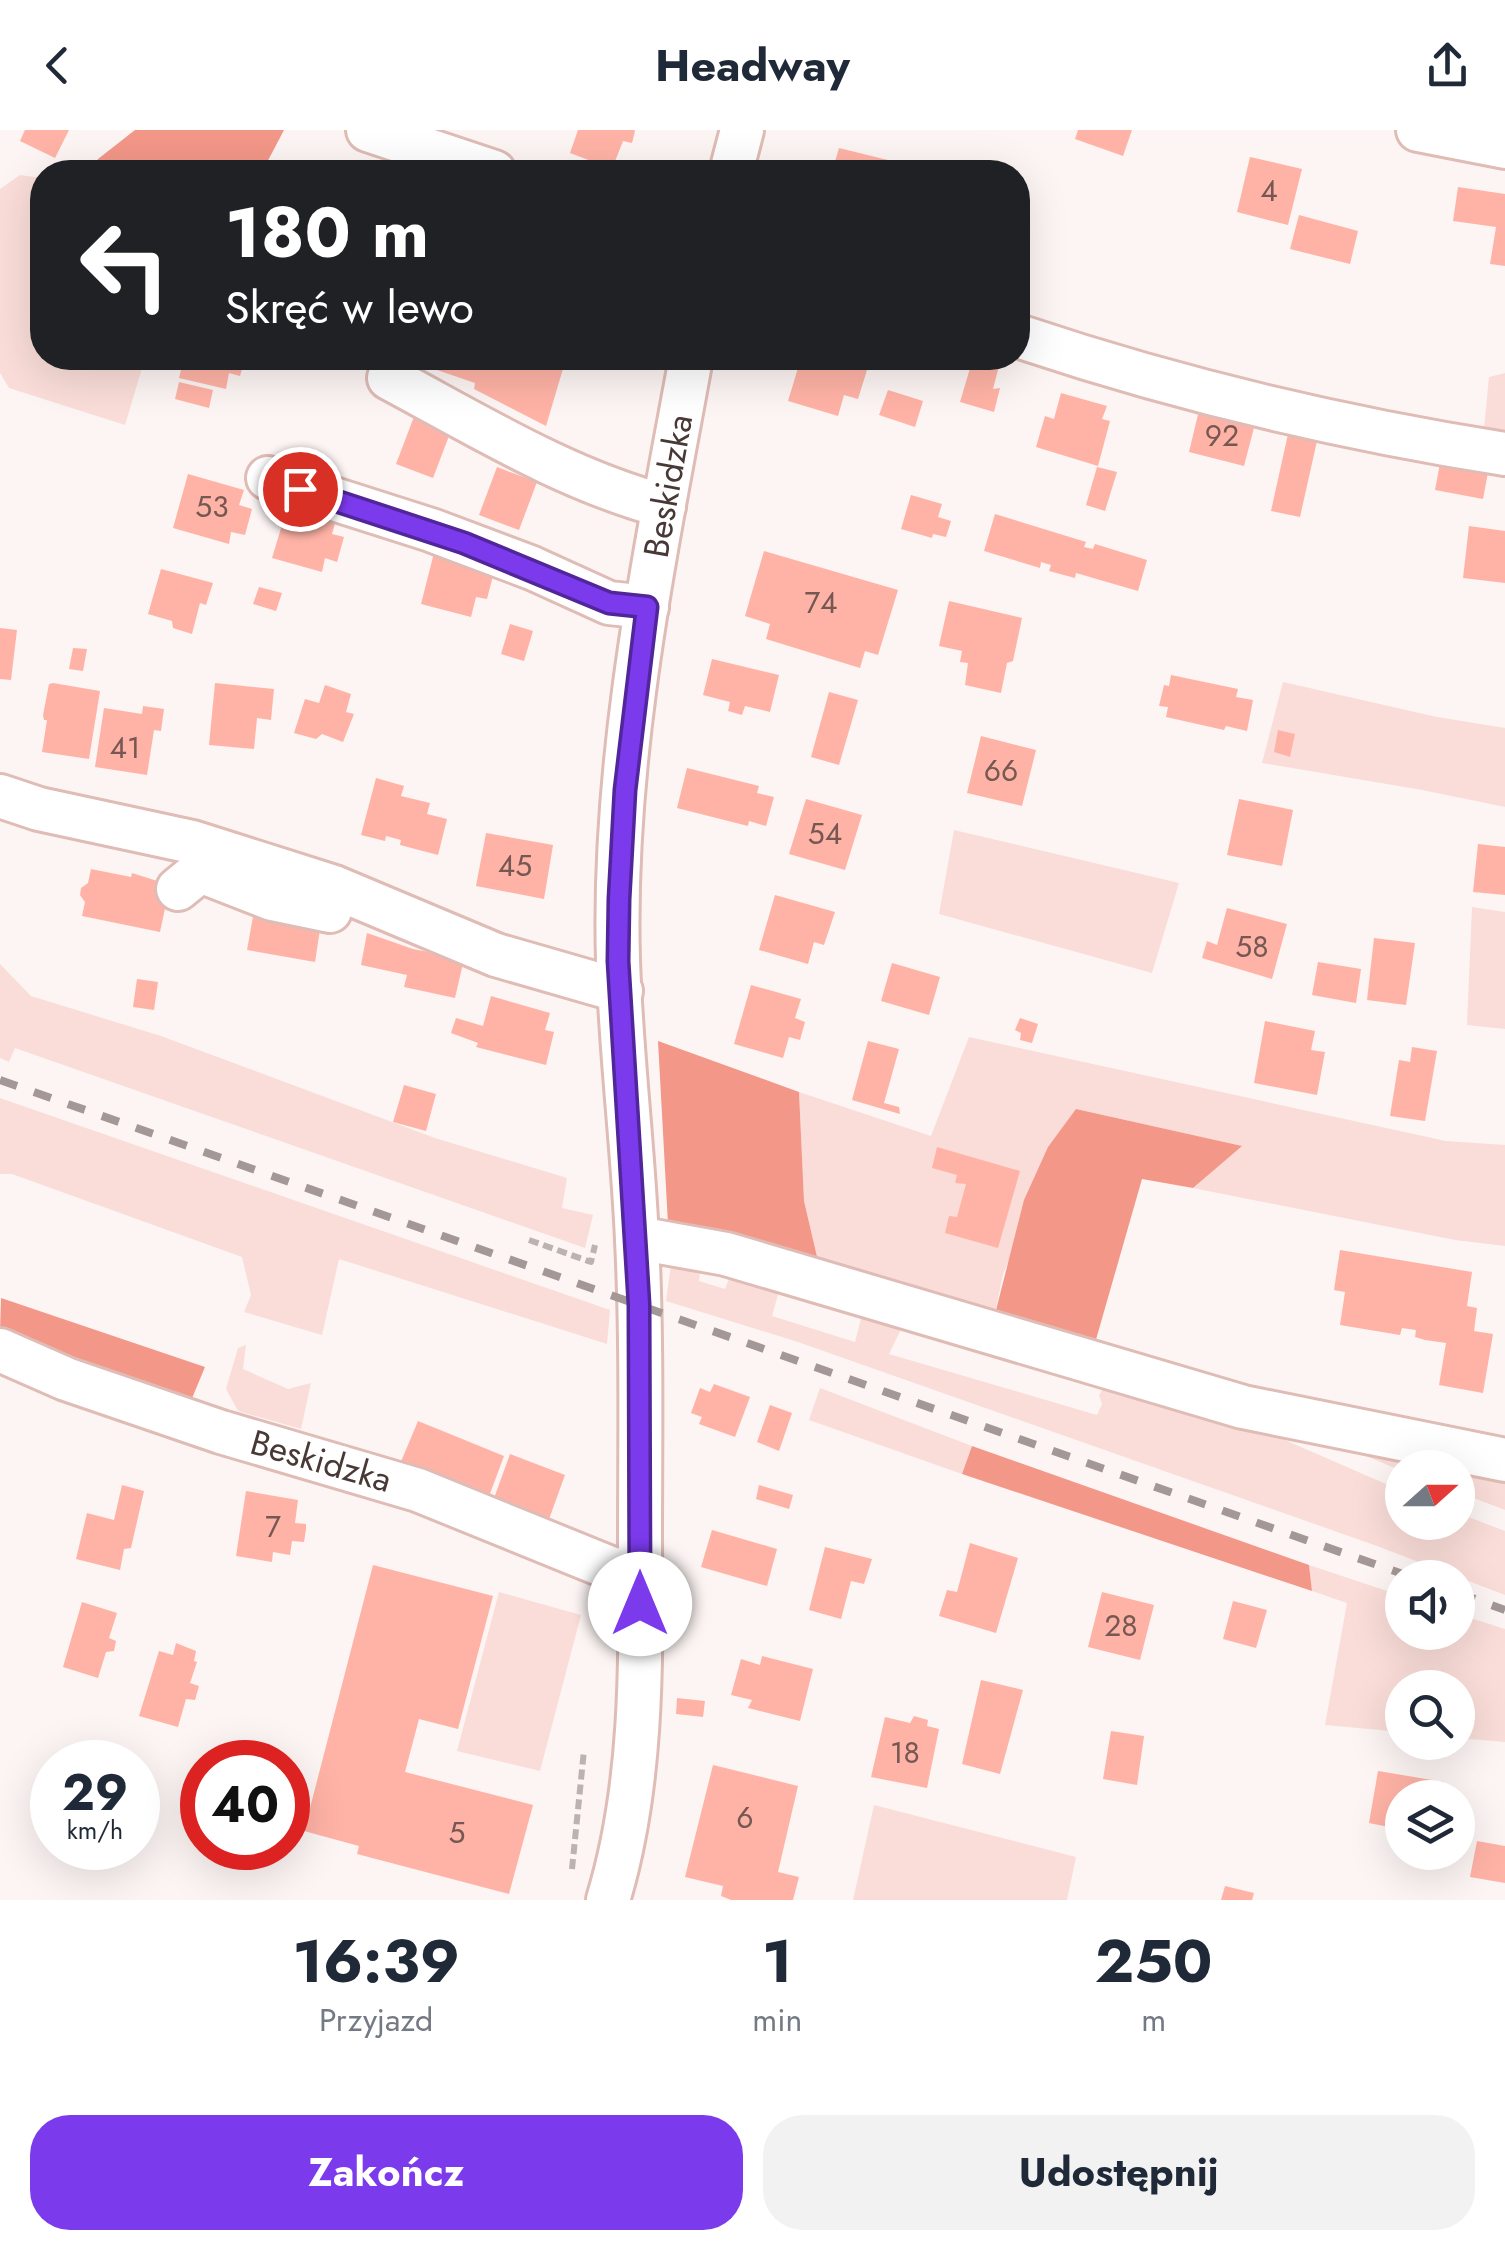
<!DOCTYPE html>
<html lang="pl">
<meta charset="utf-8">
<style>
body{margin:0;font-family:Jost,sans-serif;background:#f2f2f3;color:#1f2937;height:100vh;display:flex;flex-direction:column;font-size:38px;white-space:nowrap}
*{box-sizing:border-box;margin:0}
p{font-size:32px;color:#747a83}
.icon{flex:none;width:55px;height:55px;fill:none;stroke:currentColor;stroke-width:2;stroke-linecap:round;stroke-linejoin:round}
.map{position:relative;height:1770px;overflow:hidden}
.side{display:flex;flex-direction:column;background:#fff;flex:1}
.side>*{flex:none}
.guide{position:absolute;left:30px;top:30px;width:1000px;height:210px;border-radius:40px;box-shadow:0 10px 40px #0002;background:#202124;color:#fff;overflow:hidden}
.needle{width:65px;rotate:69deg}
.buttons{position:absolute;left:1385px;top:1320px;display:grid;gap:20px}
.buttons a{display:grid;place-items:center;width:90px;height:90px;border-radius:50%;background:#fff;box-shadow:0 10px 40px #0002;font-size:50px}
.speed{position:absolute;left:30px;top:1610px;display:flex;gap:20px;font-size:50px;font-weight:700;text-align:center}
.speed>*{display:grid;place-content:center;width:130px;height:130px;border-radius:50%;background:#fff;box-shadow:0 10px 40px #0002;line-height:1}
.speed small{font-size:25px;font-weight:400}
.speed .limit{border:15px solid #d22;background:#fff;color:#111}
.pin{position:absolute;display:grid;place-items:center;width:85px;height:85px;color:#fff;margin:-42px;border:5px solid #fff;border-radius:50%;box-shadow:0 2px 10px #0007}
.me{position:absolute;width:110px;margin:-55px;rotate:0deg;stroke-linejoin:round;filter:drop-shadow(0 0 8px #0008)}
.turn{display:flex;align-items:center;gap:35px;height:210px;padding:0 30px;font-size:45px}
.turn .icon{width:130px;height:130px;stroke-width:2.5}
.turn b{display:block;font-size:70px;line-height:85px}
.eta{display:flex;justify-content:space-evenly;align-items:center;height:170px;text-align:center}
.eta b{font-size:60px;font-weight:700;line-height:70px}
.primary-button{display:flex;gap:20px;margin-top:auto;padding:20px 30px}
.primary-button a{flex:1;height:115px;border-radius:40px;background:#7c3aed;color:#fff;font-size:40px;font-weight:700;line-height:115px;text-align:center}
.primary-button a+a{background:#f2f2f3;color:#1f2937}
header{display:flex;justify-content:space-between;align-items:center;height:130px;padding:0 30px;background:#fff;font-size:45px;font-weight:700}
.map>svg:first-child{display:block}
.green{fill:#faddd8}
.forest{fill:#f39788}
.building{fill:#ffb3a6}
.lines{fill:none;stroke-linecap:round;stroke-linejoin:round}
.minor-casing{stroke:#dfbcb5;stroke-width:48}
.path{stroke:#bcb3b1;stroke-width:6;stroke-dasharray:10 5;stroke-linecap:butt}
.minor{stroke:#fff;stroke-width:42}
.rail{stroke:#a39896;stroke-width:8;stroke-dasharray:18 18;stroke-linecap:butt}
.route-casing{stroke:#51269a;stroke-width:25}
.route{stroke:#7c3aed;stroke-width:18}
.labels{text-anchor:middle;stroke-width:10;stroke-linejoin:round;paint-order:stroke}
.number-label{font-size:30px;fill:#765853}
.street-label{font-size:35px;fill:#483937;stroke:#fff}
</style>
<header><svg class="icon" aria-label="back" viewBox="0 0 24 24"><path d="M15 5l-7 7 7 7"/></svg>Headway<svg class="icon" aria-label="share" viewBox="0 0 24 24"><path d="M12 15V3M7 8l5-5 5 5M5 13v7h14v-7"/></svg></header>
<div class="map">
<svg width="1505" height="1770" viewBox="0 0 1505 1770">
<rect width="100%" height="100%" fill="#fcf5f3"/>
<g class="green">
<path d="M20,45L42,48V228H145L125,295L9,258L0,243V59Z"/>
<path d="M1505,243V311L1483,309L1489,247Z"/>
<path d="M1283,552L1437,587L1505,598V677L1422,660L1262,633Z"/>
<path d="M954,700L1179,753L1152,843L939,784Z"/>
<path d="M1472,777L1505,782V899L1467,895Z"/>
<path d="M0,834L31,866L161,906L435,1008L567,1048L562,1078L593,1085L585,1118L15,918L9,932L0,928Z"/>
<path d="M969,907L1446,1011L1505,1015V1116L1455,1110L1193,1058L1241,1016L1076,979L1003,1144L994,1188L818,1131L804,1071L799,962L931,1006Z"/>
<path d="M0,968L610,1180L607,1214L339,1129L322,1205L244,1182L251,1165L242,1127L12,1044H0Z"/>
<path d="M671,1134L700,1140L699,1151L725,1159L734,1135L779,1161L772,1186L855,1212L863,1181L901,1188V1199L889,1224L1097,1285L1102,1274L1099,1265L1107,1252L1232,1287L1402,1361V1392H1458V1383L1505,1401V1465L1377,1416L795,1211L666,1171Z"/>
<path d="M246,1215L243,1239L288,1259L311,1253L301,1299L238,1281L226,1259L238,1218Z"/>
<path d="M820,1258L972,1316L962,1344L809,1290Z"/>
<path d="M1318,1306L1505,1340V1380L1458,1362V1338H1402V1341Z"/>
<path d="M1309,1435L1402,1466V1502H1458V1484L1505,1499V1612L1458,1608V1558H1402V1602L1325,1595L1347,1473L1312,1461Z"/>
<path d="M499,1462L581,1485L540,1641L457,1621Z"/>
<path d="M874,1675L1076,1727L1067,1770H853Z"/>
</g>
<g class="forest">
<path d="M135,0H284L262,42H89L98,29Z"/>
<path d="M658,911L799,962L804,1071L818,1131L668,1094Z"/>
<path d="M1076,979L1242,1016L1193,1058L1142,1049L1093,1220L994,1188L1024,1070L1048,1017Z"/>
<path d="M1,1168L205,1237L190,1273L0,1203Z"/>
<path d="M972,1316L1309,1435L1312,1461L962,1344Z"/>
</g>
<g class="building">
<path d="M25,0H69L55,28L20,11Z"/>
<path d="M578,0H634L635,1L632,13L623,11L612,39L570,23Z"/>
<path d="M1078,0H1132L1123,26L1075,9Z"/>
<path d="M839,18L896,32L894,42H832Z"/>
<path d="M1250,27L1302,39L1288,95L1237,82Z"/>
<path d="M1458,57L1505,64V136L1490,134L1496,97L1453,91Z"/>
<path d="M1299,85L1358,101L1350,134L1290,119Z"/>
<path d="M184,228H245L240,246L229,243L226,259L179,248Z"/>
<path d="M441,228H551L565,232L546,296L474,259L475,253L437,240Z"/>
<path d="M801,228H825L867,240L858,269L844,265L838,286L788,271Z"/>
<path d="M973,228L1000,232L993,259L1000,258L994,282L960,272Z"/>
<path d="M179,252L213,260L209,278L175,269Z"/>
<path d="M888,260L923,271L915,297L879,285Z"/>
<path d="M1061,263L1107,276L1102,289L1110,291L1098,336L1036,317L1045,286L1054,289Z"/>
<path d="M1200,276L1256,290L1244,336L1189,322Z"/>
<path d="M415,284L452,298L433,348L396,334Z"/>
<path d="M1290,295L1319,302L1300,387L1271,381Z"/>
<path d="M1441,328L1489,337L1483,369L1435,360Z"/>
<path d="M497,337L537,352L519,400L479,385Z"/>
<path d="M1097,337L1117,342L1105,381L1086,375Z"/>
<path d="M188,344L244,360L239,375L252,379L245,405L231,402L229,414L173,398Z"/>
<path d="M911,365L942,374L938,387L951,391L946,407L933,404L932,408L901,399Z"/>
<path d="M289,372L337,386L332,404L344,407L337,432L325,428L322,442L272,428Z"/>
<path d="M995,384L1086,412L1084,417L1093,419L1095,414L1147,430L1138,461L1076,443L1075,448L1049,441L1051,435L1041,432L1040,438L984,421Z"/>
<path d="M1469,396L1505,401V453L1463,448Z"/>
<path d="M435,419L496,434L487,469L476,467L471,487L421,474Z"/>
<path d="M764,421L898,460L878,525L865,521L860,538L766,509L770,494L745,486Z"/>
<path d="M161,439L213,453L206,475L200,473L192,504L173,498L172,491L148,484Z"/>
<path d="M259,457L282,463L276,481L253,474Z"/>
<path d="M949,471L1022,488L1013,531L1007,533L1001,563L965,555L968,533L960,532L962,521L939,516Z"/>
<path d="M510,494L533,501L524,531L501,524Z"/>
<path d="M0,498L17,500L11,550L0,549Z"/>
<path d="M73,518L87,519L83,541L69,539Z"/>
<path d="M712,529L779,545L770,582L745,576L742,585L728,581L730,572L703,565Z"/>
<path d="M1171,545L1238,559L1236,567L1253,570L1247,601L1226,596L1224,600L1166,587L1168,577L1159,576L1164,555L1169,556Z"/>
<path d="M53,553L100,561L89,629L42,622L47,590H44L43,585L49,554Z"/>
<path d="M215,553L274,559L271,590L257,588L254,619L209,615Z"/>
<path d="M325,555L351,564L346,582L354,584L343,612L322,604L316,609L294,603L305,569L319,573Z"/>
<path d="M829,562L858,570L839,635L811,627Z"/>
<path d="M143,576L164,579L161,601L154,600L147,645L95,637L104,578L142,584Z"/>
<path d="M1278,600L1295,604L1290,627L1274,622Z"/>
<path d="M981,606L1036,620L1022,676L967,663Z"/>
<path d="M687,638L759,656L757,663L774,667L766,696L749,691L748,696L677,678Z"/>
<path d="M376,648L404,656L401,666L430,673L427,684L447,689L438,725L400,715L401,710L386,706L385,711L361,705Z"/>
<path d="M806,669L862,685L845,740L789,724Z"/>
<path d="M1239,669L1293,680L1282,736L1227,725Z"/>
<path d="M486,703L553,715L544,769L476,756Z"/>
<path d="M1478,714L1505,717V765L1473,762Z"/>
<path d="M91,739L131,747L132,743L170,755L160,802L82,786L85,772L80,765L81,758L88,753Z"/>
<path d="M775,765L835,782L824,815L814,812L808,834L759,820Z"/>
<path d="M1227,778L1287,794L1272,849L1202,828L1207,811L1217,815Z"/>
<path d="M254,781L321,793L315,832L247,820Z"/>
<path d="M367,803L413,819L464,829L455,868L404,857L407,845L361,835Z"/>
<path d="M1374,808L1415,813L1406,875L1367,870Z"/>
<path d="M1318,832L1361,839L1356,873L1312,865Z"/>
<path d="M892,833L940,847L929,885L881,871Z"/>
<path d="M137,849L158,852L154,880L133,877Z"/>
<path d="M751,855L801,869L795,888L805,892L800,910L789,907L783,928L734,914Z"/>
<path d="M491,866L550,883L545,900L554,902L546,935L476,917L478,913L451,903L456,888L483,896Z"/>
<path d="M1020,888L1038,894L1032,913L1020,910L1021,903L1015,900Z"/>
<path d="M1265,891L1315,901L1311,920L1325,922L1317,965L1254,953Z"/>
<path d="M868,911L899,919L884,973L899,977L900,984L852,970Z"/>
<path d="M1412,917L1437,921L1425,991L1390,986L1399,930L1410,932Z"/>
<path d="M404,955L436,964L426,1001L393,992Z"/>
<path d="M937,1017L1020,1041L998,1118L945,1103L949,1086L957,1087L966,1054L955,1053L957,1045L932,1038Z"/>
<path d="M1340,1120L1472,1142L1467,1176L1477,1178L1474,1201L1493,1204L1483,1263L1439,1255L1446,1213L1425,1210L1415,1207L1416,1200L1402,1198L1400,1205L1340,1195L1345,1162L1334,1160Z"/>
<path d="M714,1254L750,1267L735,1307L699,1294L702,1287L691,1283L700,1258L710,1262Z"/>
<path d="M770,1275L792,1283L779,1321L757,1312Z"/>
<path d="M418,1291L504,1326L488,1369L400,1334Z"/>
<path d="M510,1324L565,1345L548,1392L493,1371Z"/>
<path d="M122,1355L144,1361L131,1418L124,1419L120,1440L76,1429L87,1383L114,1390Z"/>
<path d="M759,1355L793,1365L789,1379L756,1369Z"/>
<path d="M246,1361L298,1370L295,1393L306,1394V1399L304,1412L292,1411L290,1425L273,1422L272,1432L236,1426Z"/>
<path d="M712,1400L777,1419L767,1456L701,1437Z"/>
<path d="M970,1413L1018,1428L996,1503L939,1486L947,1460L957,1462Z"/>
<path d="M825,1417L872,1429L864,1454L851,1451L841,1489L809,1480Z"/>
<path d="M373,1435L493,1466L458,1599L419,1589L405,1642L533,1675L509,1764L357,1724L359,1716L304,1701Z"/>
<path d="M1102,1462L1154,1475L1140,1530L1088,1517Z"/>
<path d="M1233,1471L1267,1480L1256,1518L1223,1509Z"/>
<path d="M82,1472L117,1483L109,1508L116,1511L114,1521L106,1522L98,1548L63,1537Z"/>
<path d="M176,1513L196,1521L194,1531L197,1532L190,1553L199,1556L195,1570L186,1569L178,1597L139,1586L159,1521L173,1525Z"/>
<path d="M762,1526L813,1539L800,1591L748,1578L752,1570L731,1565L741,1529L760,1535Z"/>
<path d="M981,1550L1023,1560L1000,1644L962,1634Z"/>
<path d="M677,1568L705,1571L703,1587L676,1584Z"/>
<path d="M914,1586L928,1590L927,1596L939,1599L927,1658L871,1647L885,1587L910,1593Z"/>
<path d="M1111,1601L1144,1606L1137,1655L1103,1649Z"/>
<path d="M713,1635L798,1656L778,1742L799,1747L793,1770H731L721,1766L723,1756L685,1747Z"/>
<path d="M1378,1641L1444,1652L1441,1668H1402V1706L1394,1705V1698L1369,1693Z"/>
<path d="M1477,1711L1505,1716V1753L1470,1747Z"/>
<path d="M1225,1756L1254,1763L1252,1770H1221Z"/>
</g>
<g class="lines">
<defs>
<g id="minor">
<path d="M368,0L494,42"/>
<path d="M1418,0L1505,17"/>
<path d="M731,42L742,0"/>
<path d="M1018,206C1176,259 1340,298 1505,324"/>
<path d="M389,248C477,295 566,350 664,376"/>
<path d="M268,348L431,400L532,438L609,473L647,477"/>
<path d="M0,666L39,679L192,712L334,757L496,825L621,861"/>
<path d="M178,759L200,741L272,769L330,781"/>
<path d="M637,1108L726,1124L1243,1277L1505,1330"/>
<path d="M0,1220L66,1249L221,1302L418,1360L610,1438L640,1444"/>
<path d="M608,1770C643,1656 641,1532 640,1414C640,1313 642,1211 637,1110C633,1017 621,924 618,830C612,628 655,425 691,228"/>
</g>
</defs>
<use href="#minor" class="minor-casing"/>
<g class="path">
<path d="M529,1110L591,1132L595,1115"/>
<path d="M572,1739L584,1620"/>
</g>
<use href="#minor" class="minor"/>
<g class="rail">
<path d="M0,950L1414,1448"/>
<path d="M1458,1463L1505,1480"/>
</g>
</g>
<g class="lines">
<defs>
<path id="route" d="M300,359L464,413L609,473L647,477L625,660L619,769L618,831L639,1174L640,1474"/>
</defs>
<use href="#route" class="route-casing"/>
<use href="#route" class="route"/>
</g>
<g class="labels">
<g class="number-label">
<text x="1269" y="71">4</text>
<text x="1222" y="316">92</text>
<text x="212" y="387">53</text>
<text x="821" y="483">74</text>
<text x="125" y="628">41</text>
<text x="1001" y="651">66</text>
<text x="825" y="714">54</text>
<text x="515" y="746">45</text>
<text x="1252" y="827">58</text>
<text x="273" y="1407">7</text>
<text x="1121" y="1506">28</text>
<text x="905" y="1633">18</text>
<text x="745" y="1698">6</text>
<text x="457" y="1713">5</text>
</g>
<g class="street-label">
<text transform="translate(668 356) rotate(-80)" y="12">Beskidzka</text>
<text transform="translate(321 1331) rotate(16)" y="12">Beskidzka</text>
</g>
</g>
</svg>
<div class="buttons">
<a><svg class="needle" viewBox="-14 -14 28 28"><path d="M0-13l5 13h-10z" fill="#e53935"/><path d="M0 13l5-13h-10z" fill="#747a83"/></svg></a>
<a><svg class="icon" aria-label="sound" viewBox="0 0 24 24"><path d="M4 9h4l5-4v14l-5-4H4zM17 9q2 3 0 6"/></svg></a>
<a><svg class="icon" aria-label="search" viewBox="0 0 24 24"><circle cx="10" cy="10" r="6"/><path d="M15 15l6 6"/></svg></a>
<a><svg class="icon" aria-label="layers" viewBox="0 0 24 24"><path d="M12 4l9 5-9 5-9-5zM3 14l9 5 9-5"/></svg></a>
</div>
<div class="speed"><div>29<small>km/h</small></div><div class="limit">40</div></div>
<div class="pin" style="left:300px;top:359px;background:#d93025"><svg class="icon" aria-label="arrive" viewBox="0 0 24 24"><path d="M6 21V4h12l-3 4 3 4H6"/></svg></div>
<svg class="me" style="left:640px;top:1474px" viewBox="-20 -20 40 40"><circle r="19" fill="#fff"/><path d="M0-13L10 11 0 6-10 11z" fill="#7c3aed"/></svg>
<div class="guide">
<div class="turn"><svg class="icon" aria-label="left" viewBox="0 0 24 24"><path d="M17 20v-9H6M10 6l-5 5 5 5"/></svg><div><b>180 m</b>Skręć w lewo</div></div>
</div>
</div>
<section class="side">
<div class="eta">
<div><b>16:39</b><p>Przyjazd</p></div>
<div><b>1</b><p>min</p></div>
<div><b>250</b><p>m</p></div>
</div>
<div class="primary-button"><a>Zakończ</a><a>Udostępnij</a></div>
</section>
